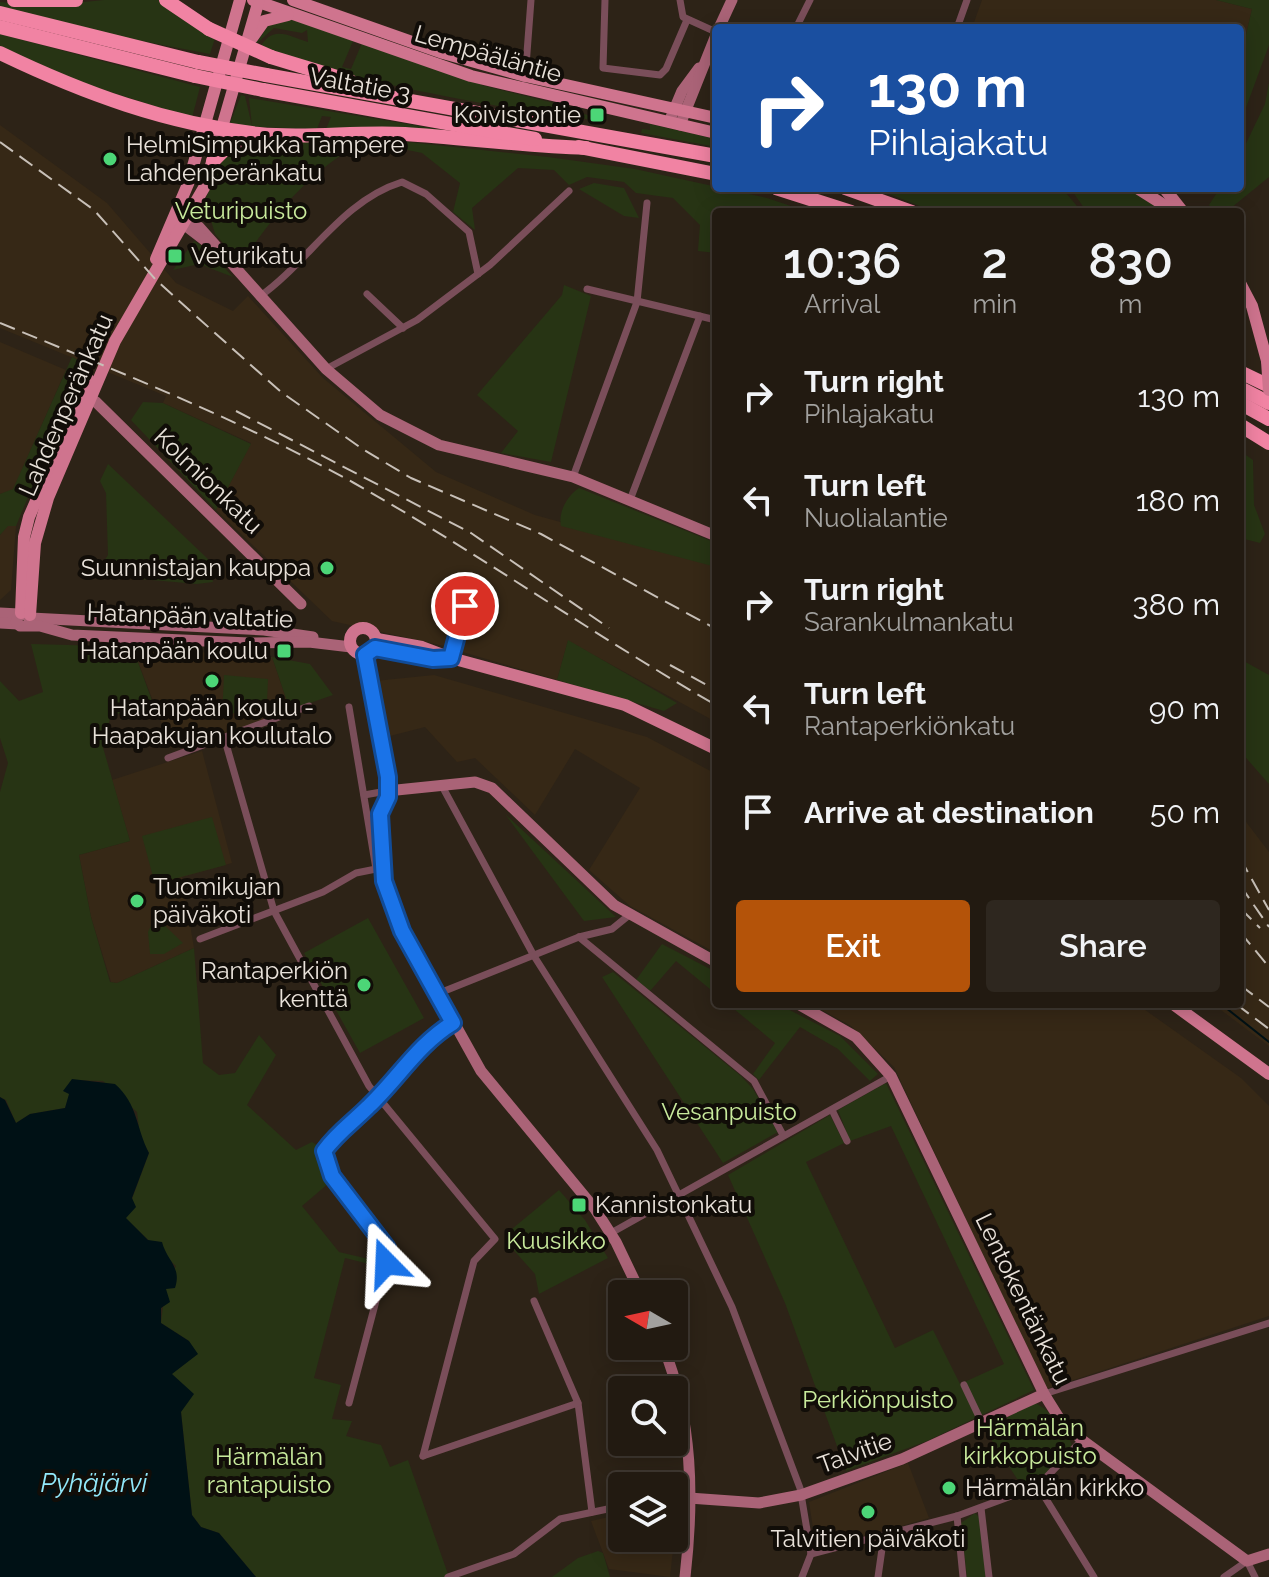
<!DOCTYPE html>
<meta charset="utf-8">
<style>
body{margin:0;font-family:Raleway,sans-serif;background:#2e271f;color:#f1f3f6;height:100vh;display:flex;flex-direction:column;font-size:30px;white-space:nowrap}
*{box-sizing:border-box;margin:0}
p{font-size:26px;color:#a2a19f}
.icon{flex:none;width:44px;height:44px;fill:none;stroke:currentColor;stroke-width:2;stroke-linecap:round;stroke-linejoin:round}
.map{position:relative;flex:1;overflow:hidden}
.sheet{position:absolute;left:712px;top:208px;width:532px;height:800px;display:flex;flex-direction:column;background:#221a11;border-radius:8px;box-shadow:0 4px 20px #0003,0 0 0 2px #3f3831}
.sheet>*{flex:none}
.hud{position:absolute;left:712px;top:24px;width:532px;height:168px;border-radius:8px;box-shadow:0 4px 20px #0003,0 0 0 2px #3f3831;background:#1a4fa0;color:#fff;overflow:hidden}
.needle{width:52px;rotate:279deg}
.fabs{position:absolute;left:608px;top:1280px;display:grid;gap:16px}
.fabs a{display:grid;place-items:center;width:80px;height:80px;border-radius:8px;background:#221a11;box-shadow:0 4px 20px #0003,0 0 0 2px #3f3831;font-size:40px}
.pin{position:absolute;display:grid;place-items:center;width:68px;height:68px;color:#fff;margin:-34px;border:4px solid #fff;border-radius:50%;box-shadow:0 2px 8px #0007}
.me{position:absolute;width:88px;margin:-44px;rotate:339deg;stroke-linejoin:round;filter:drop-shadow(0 0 6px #0008)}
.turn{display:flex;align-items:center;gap:28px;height:168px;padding:0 24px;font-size:36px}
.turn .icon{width:104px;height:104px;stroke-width:2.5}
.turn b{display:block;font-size:56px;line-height:68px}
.eta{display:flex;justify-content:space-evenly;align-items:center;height:136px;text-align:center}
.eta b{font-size:48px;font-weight:600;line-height:56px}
.button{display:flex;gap:16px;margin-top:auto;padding:16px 24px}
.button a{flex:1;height:92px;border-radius:8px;background:#b45309;color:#fff;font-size:32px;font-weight:600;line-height:92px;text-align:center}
.button a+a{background:#2e271f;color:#f1f3f6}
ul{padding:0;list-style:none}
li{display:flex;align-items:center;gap:24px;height:104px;padding:0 24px}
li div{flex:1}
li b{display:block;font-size:30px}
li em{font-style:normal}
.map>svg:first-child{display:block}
.built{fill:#362816}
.green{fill:#273414}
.water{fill:#001115}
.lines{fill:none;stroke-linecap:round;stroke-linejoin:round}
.stream{stroke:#001115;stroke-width:2}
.street{stroke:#7a4e5a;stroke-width:7}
.secondary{stroke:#aa6377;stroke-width:11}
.primary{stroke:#cf748e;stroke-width:12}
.highway{stroke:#f183a3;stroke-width:14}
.rail{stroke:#c8c0b8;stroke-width:2;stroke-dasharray:16 8;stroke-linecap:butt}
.primary-bridge{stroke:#cf748e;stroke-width:12}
.highway-bridge{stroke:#f183a3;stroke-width:14}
.route-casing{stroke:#114b97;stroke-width:20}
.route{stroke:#1a73e8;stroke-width:14}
.poi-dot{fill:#4cd677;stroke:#110d08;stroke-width:3}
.labels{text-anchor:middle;stroke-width:8;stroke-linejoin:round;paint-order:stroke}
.street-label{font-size:24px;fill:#e9e2da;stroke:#110d08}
.poi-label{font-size:24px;fill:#e9e2da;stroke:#110d08;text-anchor:start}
.park-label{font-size:24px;fill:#c9eb9d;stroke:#110d08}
.water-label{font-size:26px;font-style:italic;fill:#92e8fa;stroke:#110d08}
</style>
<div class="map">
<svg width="1269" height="1577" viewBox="0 0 1269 1577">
<rect width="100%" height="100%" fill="#2d2317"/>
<g class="built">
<path d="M982,0H1216L1252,9L1240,61V28H972Z"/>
<path d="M0,125L107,203L176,283L233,311L248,296L323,378L436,472L535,515L716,565V722L568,641L557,680L456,650L472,591L462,585L458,596L462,600L449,647L332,621L216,510L251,443L163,403L166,396L0,328Z"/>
<path d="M0,342L66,370L13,490L0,494Z"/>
<path d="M8,525L16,526L11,590L0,600V535Z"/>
<path d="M142,648L272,657L290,710L196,744L171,748L135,654Z"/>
<path d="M434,675L647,737L716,774V953L630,906L589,870L640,788L575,749L535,815L475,758L457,762L425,727L386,737L375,681Z"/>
<path d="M202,751L232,863L182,877L194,948L117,983L111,982L91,917L79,855L130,841L112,780Z"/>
<path d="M1240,814L1269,852V1046L1213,1004H1240Z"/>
<path d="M811,1004H1136L1141,1007L1241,1078L1269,1106V1316L1046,1389L894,1067L851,1026Z"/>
<path d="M908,1463L929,1518L821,1549L816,1547L809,1502Z"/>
<path d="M674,1506L677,1513L670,1577L609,1569L591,1521L622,1514V1538H674Z"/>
</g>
<g class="green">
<path d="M104,0H160L215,38L210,54L79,29L0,7V2L44,6Z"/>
<path d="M1216,0H1269V45L1240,124V61L1252,9Z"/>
<path d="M284,19L305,22L353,41L342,67L351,69L362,43L482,82L481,85L574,108L582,118L584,114L598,118L597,122L582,118L581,122C474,100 364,86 260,48C272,24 289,36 308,42L307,30L302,33L274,28L255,45L270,23Z"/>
<path d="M0,34L200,87L192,118L79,82L0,47Z"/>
<path d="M1269,83V177L1226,212H1215L1209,205L1220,188H1240V156L1265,104Z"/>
<path d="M241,95L245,96L252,126L249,98L504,140L326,129L331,117L322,116L317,129L229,126Z"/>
<path d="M650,124L716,139V147L641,133L642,129L650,130Z"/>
<path d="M256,140L407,142L548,157L635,169L767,198L809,212H716V253L698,251L700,225L673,198L636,193L624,182L587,177L569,185L554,170L518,168L472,208L475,230L453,212L460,183L422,153L364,141C310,171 276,212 241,263L215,234L205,200L226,153Z"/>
<path d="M594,183L624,188L639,218L624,216L579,189Z"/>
<path d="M874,188H1047L1066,193L1082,212H935Z"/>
<path d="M1070,188H1127L1169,212H1087Z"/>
<path d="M194,241L205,247L233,277L199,264L173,270Z"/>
<path d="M564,285L591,296L551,462L501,453L518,431L477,395L562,295Z"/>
<path d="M72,357L84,363L16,526H8L0,535V494L13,489Z"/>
<path d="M143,402L163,403L251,444L216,510L131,420Z"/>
<path d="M1240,451L1253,460L1254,505L1265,534L1260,543L1240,538Z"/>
<path d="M108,464L209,560L213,582L197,584L95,575L108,555L106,493L100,481Z"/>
<path d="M579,488L716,543V567L561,526C558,512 567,496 579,488Z"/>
<path d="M568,640L677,703L664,711L557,680Z"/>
<path d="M31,644L106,646L135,654L154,706L125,716L123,712L111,716L102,744L130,841L79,855L91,917L110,982L117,983L194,948L203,1063L219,1075L235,1073L259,1035L276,1055L247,1105L296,1150L312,1142L329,1152V1183L302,1206L339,1252L373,1260L379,1240L384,1255L381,1267L345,1258L314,1378L341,1385L332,1419L352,1421L346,1436L381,1445L390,1467L408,1460L449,1577H256L219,1533L201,1527L192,1515L181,1412L172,1374L189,1341L161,1323L165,1289L176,1266L125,1218L149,1153L140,1136L137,1112L103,1081L72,1080L64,1091L70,1093L65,1108L30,1114L16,1123L6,1100L0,1097V792L8,763L0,738V681L19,701L43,692Z"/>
<path d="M272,657L310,664L333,695L290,710Z"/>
<path d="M1240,659L1269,675V784L1240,751Z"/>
<path d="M224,675L268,679L267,702L222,717Z"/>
<path d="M505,814L616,917L584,921Z"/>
<path d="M212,817L226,865L155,884L142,836Z"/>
<path d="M368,918L424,1018L360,1053L304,953Z"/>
<path d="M153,922L163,924L183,943L164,954H150L148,932Z"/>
<path d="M662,944L716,972V994L676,961L650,991L636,980Z"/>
<path d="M613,972L741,1076L753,1089L778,1132L723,1163L602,977Z"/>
<path d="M728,1004H778L840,1036L878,1074L870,1081L838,1049L800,1027L759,1080L753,1074L775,1043Z"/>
<path d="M886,1083L1034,1390L927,1441L846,1471L785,1303L728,1175L830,1115L844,1143L806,1162L895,1348L933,1330L960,1384L1004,1364L891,1126L850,1141L838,1110Z"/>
<path d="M559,1190L585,1220L608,1258L539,1294L535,1274L509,1245L506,1234Z"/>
<path d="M1032,1403C1045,1403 1070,1434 1072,1446L1048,1473L1023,1488L985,1430Z"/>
<path d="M975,1513L980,1518L986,1577H967L961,1523Z"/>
<path d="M598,1551L603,1553L610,1577H552L578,1558Z"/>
</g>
<path class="water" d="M72,1079L115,1084C138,1104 136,1128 149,1153L132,1198L136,1207L126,1218L148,1240L162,1242C167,1261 182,1267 175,1288L166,1289L170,1302L161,1308V1323L189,1341L198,1354L172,1374L194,1394L181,1412L192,1515L201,1527L219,1533L256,1577H0V1097L5,1100L16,1123L30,1114L65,1108L69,1094L63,1091Z"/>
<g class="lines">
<path class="stream" d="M1221,1004L1269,1042"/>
<g class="street">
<path d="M605,0L603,68L660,75L666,69L687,20"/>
<path d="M680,0L683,17L716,32"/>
<path d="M796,28L810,0"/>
<path d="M957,28L967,0"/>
<path d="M525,79L531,0"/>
<path d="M587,289L716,320"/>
<path d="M367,294L403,328"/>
<path d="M259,297C309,262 341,201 402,182L426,194L469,232L478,274"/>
<path d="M326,369L417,320L490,265L569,191"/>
<path d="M573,477L637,302L647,203"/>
<path d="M630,500L700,316"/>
<path d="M451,658L465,606"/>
<path d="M349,707L376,869"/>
<path d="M224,737L274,911L369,1086L495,1239L474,1261L423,1456"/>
<path d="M168,758L309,706"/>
<path d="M442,786L534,956L657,1150L732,1307L800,1488L811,1554L802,1577"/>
<path d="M364,795L387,791"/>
<path d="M579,937L754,1081L783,1135"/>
<path d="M200,939L323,892L356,873L381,868"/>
<path d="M437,994L579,937L612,929L628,916"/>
<path d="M832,1110L847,1141"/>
<path d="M611,1233L891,1076"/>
<path d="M534,1301L578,1403L592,1512"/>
<path d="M964,1385L982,1423"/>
<path d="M1044,1394L1269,1323"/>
<path d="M349,1403L386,1263L387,1248L332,1176L324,1151C337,1133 353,1122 368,1107C397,1080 419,1044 453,1023"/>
<path d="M423,1456L578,1403"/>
<path d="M1038,1486L1094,1577"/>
<path d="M674,1497L689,1498"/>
<path d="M981,1508L989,1577"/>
<path d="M957,1516L963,1577"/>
<path d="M811,1554L957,1516L1038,1486L1082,1440"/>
<path d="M448,1577L514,1554L560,1519L622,1506"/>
<path d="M878,1577L884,1535"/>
<path d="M1224,1577L1247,1561L1255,1577"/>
</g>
<g class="secondary">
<path d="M719,28L732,0"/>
<path d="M669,122L682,91L699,68"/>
<path d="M680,125L716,35"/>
<path d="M179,218L199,227L326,369L380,415L439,445L573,477L716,536"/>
<path d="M178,220L208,243"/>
<path d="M83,394L96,402L301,604"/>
<path d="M0,613L19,614"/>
<path d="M31,618L264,630L313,637"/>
<path d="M0,623L18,624"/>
<path d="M29,625L30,615L19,614L16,622L20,626H40L72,635L249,643L309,642L351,647"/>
<path d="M365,655L388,777V797L380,814L381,868L397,920L481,1071L595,1209L616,1242L641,1294"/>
<path d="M387,791L475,782L492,788L614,905L716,962"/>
<path d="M798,1004L856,1037L891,1076L1044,1394L1059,1418L1082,1440L1247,1561L1269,1554"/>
<path d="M663,1346C693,1420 694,1498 685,1577"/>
<path d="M689,1498L759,1503L801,1495L902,1459L1044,1394"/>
</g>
<g class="primary">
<path d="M253,0L471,76L716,133"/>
<path d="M293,0L443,53L525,76L716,118"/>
<path d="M252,38L264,21L288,15"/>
<path d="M1137,188L1175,212"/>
<path d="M1164,188L1183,212"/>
<path d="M156,259L188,184L240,0"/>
<path d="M1240,283L1252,306L1267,361"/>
<path d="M21,613L24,537L29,517L89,380"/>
<path d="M30,615L35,543L48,498L115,341L205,186L259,0"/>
<circle cx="363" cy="641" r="13"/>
<path d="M377,639L422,647L451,658L625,705L716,749"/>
<path d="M375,648L433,659L448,658"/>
<path d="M1173,1004L1269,1074"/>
</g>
<g class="highway">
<path d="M14,0H76"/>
<path d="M166,0L209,29"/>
<path d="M0,13L198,62"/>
<path d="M0,27L195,76"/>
<path d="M0,53C83,93 167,124 259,134C307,139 356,131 405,134C465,138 525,146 586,148"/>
<path d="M271,57L350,81"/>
<path d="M266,75L716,156"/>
<path d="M263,90L535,139"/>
<path d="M579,147L716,174"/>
<path d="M213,161L231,143L253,138"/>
<path d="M776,188L851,212"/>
<path d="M845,188L912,212"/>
<path d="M1240,372L1269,386"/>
<path d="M1240,388L1269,403"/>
<path d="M1240,403L1269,419"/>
<path d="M1240,425L1269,443"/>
</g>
<g class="rail">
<path d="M0,142L94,210L156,280L187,308L281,392L364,450L411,478L541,534L716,629"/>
<path d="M0,323C120,372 240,420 354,483C477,552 593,635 716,705"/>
<path d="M236,411L471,533L609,628"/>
<path d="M670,665L716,690"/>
<path d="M1240,858L1269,910"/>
<path d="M1240,885L1269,927"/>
<path d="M1240,908L1260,928"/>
<path d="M1240,932L1269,967"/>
<path d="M1240,985L1269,1007"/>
<path d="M1236,1004L1269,1029"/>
</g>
<path class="primary-bridge" d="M1267,361L1269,390"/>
<g class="highway-bridge">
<path d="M209,29L271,57"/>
<path d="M198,62L266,75"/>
<path d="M195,76L263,90"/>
</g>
</g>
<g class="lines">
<defs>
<path id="route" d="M386,1263L387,1248L332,1176L324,1151C337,1133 353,1122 368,1107C397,1080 418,1044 453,1023L402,931L384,881L380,814L388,797V777L365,655L375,648L433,659L451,658L465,606"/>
</defs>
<use href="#route" class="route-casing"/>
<use href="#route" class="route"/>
</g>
<g class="poi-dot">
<rect x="589" y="107" width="16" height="16" rx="4"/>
<circle cx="110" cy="159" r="8"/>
<rect x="167" y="248" width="16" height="16" rx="4"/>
<circle cx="327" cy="568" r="8"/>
<rect x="276" y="643" width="16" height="16" rx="4"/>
<circle cx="212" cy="681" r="8"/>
<circle cx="137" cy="901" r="8"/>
<circle cx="364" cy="985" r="8"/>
<rect x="571" y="1197" width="16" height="16" rx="4"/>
<circle cx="949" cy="1488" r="8"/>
<circle cx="868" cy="1512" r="8"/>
</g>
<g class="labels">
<g class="street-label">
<text transform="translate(488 54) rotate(16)" y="8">Lempääläntie</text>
<text transform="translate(360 85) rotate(10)" y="8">Valtatie 3</text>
<text transform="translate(66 405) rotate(-66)" y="8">Lahdenperänkatu</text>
<text transform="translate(208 481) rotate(44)" y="8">Kolmionkatu</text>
<text transform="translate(190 616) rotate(2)" y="8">Hatanpään valtatie</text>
<text transform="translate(1023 1299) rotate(64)" y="8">Lentokentänkatu</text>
<text transform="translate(855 1453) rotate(-20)" y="8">Talvitie</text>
</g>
<g class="poi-label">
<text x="581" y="123" text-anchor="end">Koivistontie</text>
<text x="126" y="153">HelmiSimpukka Tampere<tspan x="126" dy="28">Lahdenperänkatu</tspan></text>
<text x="191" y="264">Veturikatu</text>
<text x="311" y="576" text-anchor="end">Suunnistajan kauppa</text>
<text x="268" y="659" text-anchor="end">Hatanpään koulu</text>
<text x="212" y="716" text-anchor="middle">Hatanpään koulu -<tspan x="212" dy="28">Haapakujan koulutalo</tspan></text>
<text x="153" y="895">Tuomikujan<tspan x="153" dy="28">päiväkoti</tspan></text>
<text x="348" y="979" text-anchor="end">Rantaperkiön<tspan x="348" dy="28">kenttä</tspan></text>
<text x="595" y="1213">Kannistonkatu</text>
<text x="965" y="1496">Härmälän kirkko</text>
<text x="868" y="1547" text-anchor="middle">Talvitien päiväkoti</text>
</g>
<g class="park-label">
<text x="241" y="219">Veturipuisto</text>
<text x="729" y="1120">Vesanpuisto</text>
<text x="556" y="1249">Kuusikko</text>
<text x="878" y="1408">Perkiönpuisto</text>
<text x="1030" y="1436">Härmälän<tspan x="1030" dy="28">kirkkopuisto</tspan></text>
<text x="269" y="1465">Härmälän<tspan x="269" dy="28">rantapuisto</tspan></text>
</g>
<g class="water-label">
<text x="94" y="1492">Pyhäjärvi</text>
</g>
</g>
</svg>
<div class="fabs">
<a><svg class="needle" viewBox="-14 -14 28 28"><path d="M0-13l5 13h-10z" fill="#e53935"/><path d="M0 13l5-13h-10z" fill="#a2a19f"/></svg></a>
<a><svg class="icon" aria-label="search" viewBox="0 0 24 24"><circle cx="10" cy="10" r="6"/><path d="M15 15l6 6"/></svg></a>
<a><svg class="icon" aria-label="layers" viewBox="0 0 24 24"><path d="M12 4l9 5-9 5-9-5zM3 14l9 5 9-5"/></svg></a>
</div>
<div class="pin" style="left:465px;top:606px;background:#d93025"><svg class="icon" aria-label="arrive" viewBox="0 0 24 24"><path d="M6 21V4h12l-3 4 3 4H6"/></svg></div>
<svg class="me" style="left:386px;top:1263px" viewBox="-20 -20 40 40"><path d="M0-17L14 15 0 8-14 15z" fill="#1a73e8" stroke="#fff" stroke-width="4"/></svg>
<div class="hud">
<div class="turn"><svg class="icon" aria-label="right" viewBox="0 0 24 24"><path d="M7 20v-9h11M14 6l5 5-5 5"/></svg><div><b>130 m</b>Pihlajakatu</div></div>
</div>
<section class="sheet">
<div class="eta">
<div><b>10:36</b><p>Arrival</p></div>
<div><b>2</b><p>min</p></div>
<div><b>830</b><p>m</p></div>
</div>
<ul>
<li><svg class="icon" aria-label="right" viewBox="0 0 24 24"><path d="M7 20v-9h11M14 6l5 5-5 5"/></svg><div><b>Turn right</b><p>Pihlajakatu</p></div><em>130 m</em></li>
<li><svg class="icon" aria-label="left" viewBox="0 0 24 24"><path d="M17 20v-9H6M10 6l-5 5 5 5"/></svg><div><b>Turn left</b><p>Nuolialantie</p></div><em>180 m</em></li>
<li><svg class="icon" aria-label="right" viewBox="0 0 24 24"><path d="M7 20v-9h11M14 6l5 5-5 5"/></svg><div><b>Turn right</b><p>Sarankulmankatu</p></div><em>380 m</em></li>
<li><svg class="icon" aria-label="left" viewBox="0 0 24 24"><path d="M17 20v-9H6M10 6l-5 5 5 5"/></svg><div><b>Turn left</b><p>Rantaperkiönkatu</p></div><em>90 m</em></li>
<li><svg class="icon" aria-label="arrive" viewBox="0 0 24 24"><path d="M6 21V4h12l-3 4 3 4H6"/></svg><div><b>Arrive at destination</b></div><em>50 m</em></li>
</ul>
<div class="button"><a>Exit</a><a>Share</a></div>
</section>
</div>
